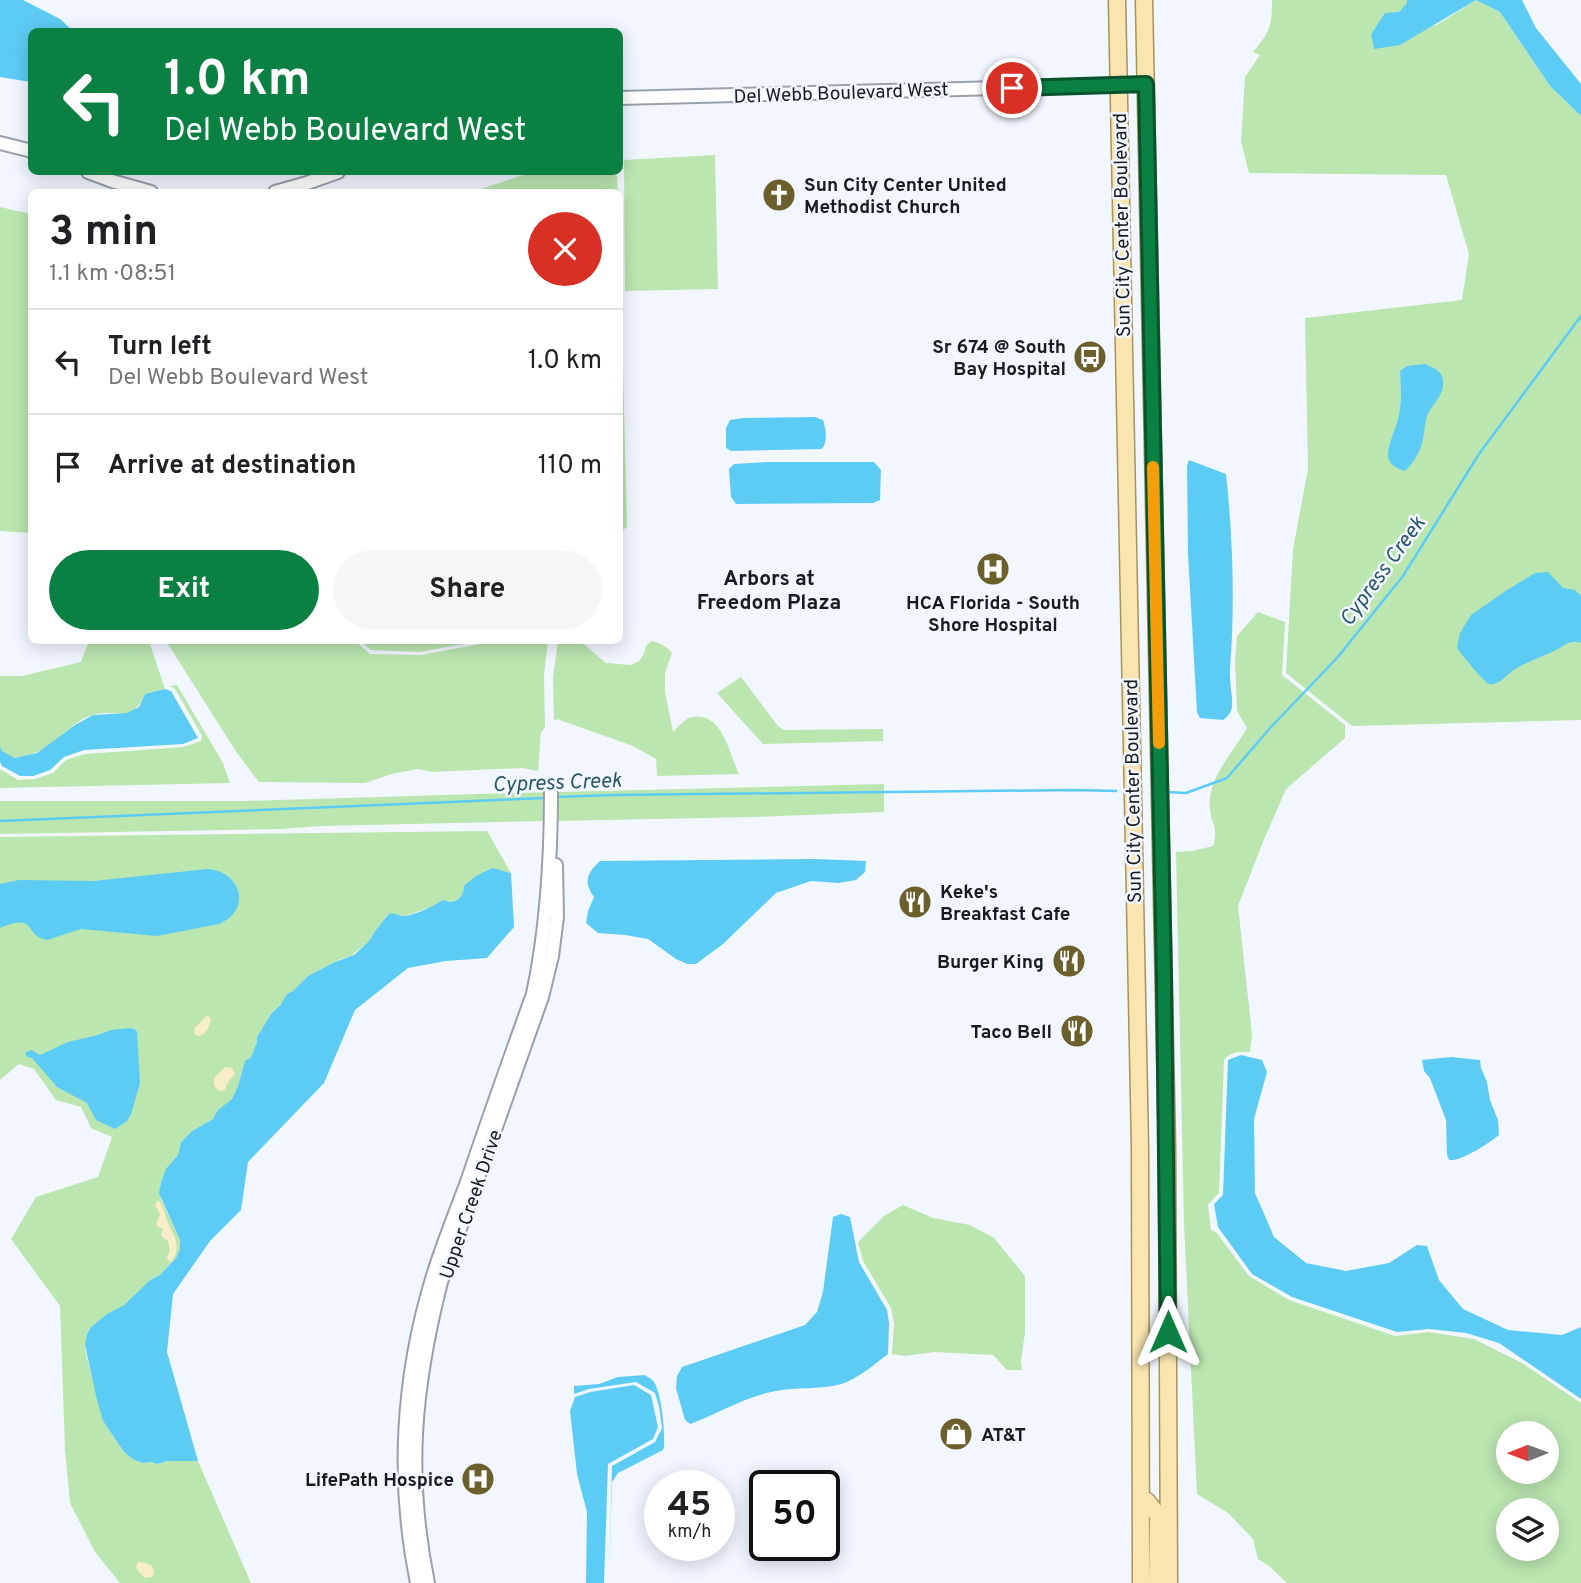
<!DOCTYPE html>
<meta charset="utf-8">
<style>
body{margin:0;font-family:Overpass,sans-serif;background:#f6f6f6;color:#202124;height:100vh;display:flex;flex-direction:column;font-size:26px;white-space:nowrap}
*{box-sizing:border-box;margin:0}
p{font-size:23px;color:#757577}
.icon{flex:none;width:38px;height:38px;fill:none;stroke:currentColor;stroke-width:2;stroke-linecap:round;stroke-linejoin:round}
.map{position:relative;flex:1;overflow:hidden}
.panel{position:absolute;left:28px;top:189px;width:595px;height:455px;display:flex;flex-direction:column;background:#fff;border-radius:10px;box-shadow:0 4px 18px #0003}
.panel>*{flex:none}
.top-card{position:absolute;left:28px;top:28px;width:595px;height:147px;border-radius:10px;box-shadow:0 4px 18px #0003;background:#0b8043;color:#fff;overflow:hidden}
.needle{width:46px;rotate:269deg}
.buttons{position:absolute;left:1496px;top:1421px;display:grid;gap:14px}
.buttons a{display:grid;place-items:center;width:63px;height:63px;border-radius:50%;background:#fff;box-shadow:0 4px 18px #0003;font-size:35px}
.speed{position:absolute;left:644px;top:1470px;display:flex;gap:14px;font-size:35px;font-weight:700;text-align:center}
.speed>*{display:grid;place-content:center;width:91px;height:91px;border-radius:50%;background:#fff;box-shadow:0 4px 18px #0003;line-height:1}
.speed small{font-size:18px;font-weight:400}
.speed .limit{border:4px solid #111;border-radius:10px;background:#fff;color:#111}
.pin{position:absolute;display:grid;place-items:center;width:60px;height:60px;color:#fff;margin:-30px;border:4px solid #fff;border-radius:50%;box-shadow:0 2px 7px #0007}
.me{position:absolute;width:77px;margin:-38px;rotate:0deg;stroke-linejoin:round;filter:drop-shadow(0 0 5px #0008)}
.turn{display:flex;align-items:center;gap:24px;height:147px;padding:0 21px;font-size:32px}
.turn .icon{width:91px;height:91px;stroke-width:2.5}
.turn b{display:block;font-size:49px;line-height:60px}
.round{display:grid;place-items:center;flex:none;width:74px;height:74px;border-radius:37px;background:#f6f6f6}
.summary{display:flex;align-items:center;justify-content:space-between;height:119px;padding:0 21px}
h1{font-size:42px;font-weight:700;line-height:52px}
.button{display:flex;gap:14px;margin-top:auto;padding:14px 21px}
.button a{flex:1;height:80px;border-radius:42px;background:#0b8043;color:#fff;font-size:28px;font-weight:700;line-height:80px;text-align:center}
.button a+a{background:#f6f6f6;color:#202124}
ul{padding:0;list-style:none}
li{display:flex;align-items:center;gap:21px;height:105px;padding:0 21px;border-top:2px solid #e0e0e0}
li div{flex:1}
li b{display:block;font-size:26px}
li em{font-style:normal}
.map>svg:first-child{display:block}
.green{fill:#bbe6b0;fill-rule:evenodd}
.sand{fill:#f7edc8}
.water{fill:#5dccf5}
.lines{fill:none;stroke-linecap:round;stroke-linejoin:round}
.stream{stroke:#5dccf5;stroke-width:2.5}
.minor-casing{stroke:#9aa0a9;stroke-width:16}
.major-casing{stroke:#a7935b;stroke-width:19}
.minor{stroke:#fff;stroke-width:12}
.major{stroke:#f8e5b0;stroke-width:16}
.route-casing{stroke:#07532c;stroke-width:18}
.route{stroke:#0b8043;stroke-width:12}
.slow{stroke:#f59e0b;stroke-width:12}
.labels{text-anchor:middle;stroke-width:5;stroke-linejoin:round;paint-order:stroke}
.street-label{font-size:19px;fill:#191b1e;stroke:#f2f7ff}
.poi-label{font-size:19px;font-weight:bold;fill:#191b1e;stroke:#f2f7ff;text-anchor:end}
.water-label{font-size:21px;font-style:italic;fill:#285768;stroke:#f2f7ff}
.neighbourhood-label{font-size:21px;font-weight:bold;fill:#191b1e;stroke:#f2f7ff}
</style>
<div class="map">
<svg width="1581" height="1583" viewBox="0 0 1581 1583">
<rect width="100%" height="100%" fill="#f2f7ff"/>
<g class="green">
<path d="M1272,0H1407L1408,3L1399,12L1385,14L1371,34L1374,48L1438,24L1476,0L1500,12L1550,86L1581,116V720L1352,726L1286,673L1293,549L1308,469L1305,318L1462,300L1469,254L1446,175L1249,173L1241,142L1245,77L1260,55L1253,52C1270,32 1272,26 1272,0Z"/>
<path d="M715,155L718,289L625,291L624,160Z"/>
<path d="M533,172H612L617,176L618,192H471Z"/>
<path d="M0,207L31,214V533L0,531Z"/>
<path d="M620,254L627,527L620,532Z"/>
<path d="M1258,612L1285,622L1282,675L1345,725V738L1286,789L1263,842L1238,906L1252,1034L1250,1052C1241,1052 1230,1051 1224,1060L1219,1193L1208,1205L1211,1230L1216,1232L1249,1276L1289,1300L1395,1336L1429,1332L1474,1339L1522,1363L1581,1403V1583H1287L1269,1566L1258,1559L1253,1539L1228,1513L1197,1494L1184,1224L1176,852L1192,851L1213,846C1219,826 1211,826 1210,808C1207,779 1233,752 1247,728L1237,711L1235,660L1237,636ZM1508,1433H1547V1472H1508ZM1508,1510H1547V1549H1508Z"/>
<path d="M89,641H149L165,689L145,694C131,725 118,708 93,715C72,721 57,743 37,752C31,755 22,756 15,758L2,751L0,746V676H22L81,662Z"/>
<path d="M166,641H355L370,654L421,655L486,643L493,641H548L544,676L545,728L541,732L538,771L523,768L431,772L418,769L391,774L365,783L259,782L237,753Z"/>
<path d="M360,641H480L420,652L371,650Z"/>
<path d="M558,641H580L606,663L631,665L639,661L644,654L646,646L651,641C660,642 667,647 672,653L665,673V692L673,732C677,728 683,721 689,718C722,708 729,754 739,774L657,776L656,759L633,746L557,719L554,721L553,677Z"/>
<path d="M741,677L778,726L784,730L883,729V741L763,744L717,693Z"/>
<path d="M177,685L223,763L230,783L0,788V769L18,780L35,779L53,773L66,760L85,754L183,747L201,741L202,736L175,689L170,686Z"/>
<path d="M884,784V812L754,817L556,821V792Z"/>
<path d="M546,792V821L322,826L281,829L0,834V801H243Z"/>
<path d="M487,831L511,873L493,868L487,870L464,886C463,899 455,905 443,900L431,907L405,916L387,915C383,919 383,923 380,927C376,932 371,935 369,941L351,956L341,959L308,976L271,1014L257,1037V1042L251,1057L245,1061L238,1086L232,1099L219,1110L213,1119L192,1131L181,1142L178,1155L165,1172L160,1185L161,1199L180,1240V1249L176,1258L160,1275L150,1280L124,1305L107,1314L91,1327L87,1334L85,1350L103,1421L124,1452L134,1460L143,1463L151,1462L157,1464L168,1461H198L251,1583H120L95,1552L70,1503L65,1450L60,1306L11,1239L36,1197L98,1177L112,1137L91,1128L81,1107L56,1100L34,1069L19,1064L0,1080V837Z"/>
<path d="M903,1205L933,1218L970,1225L994,1238L1025,1276V1333L1021,1360L1022,1370H1007L993,1355L935,1352L904,1356L892,1354L894,1323L891,1308L863,1261L858,1242L884,1216Z"/>
</g>
<g class="sand">
<path d="M205,1017L208,1016L211,1019C209,1027 206,1036 197,1036L194,1033L195,1028Z"/>
<path d="M225,1067L232,1068L235,1074L228,1082L225,1090L219,1091L214,1086V1078Z"/>
<path d="M157,1201H159C164,1207 165,1215 168,1223C175,1237 182,1248 171,1262L168,1260L167,1256L170,1251L168,1241L161,1236L163,1228H159L156,1224L160,1214L155,1206Z"/>
<path d="M139,1562C148,1563 158,1566 152,1577L145,1578L137,1570L136,1565Z"/>
</g>
<g class="water">
<path d="M0,0H23L60,19L73,31L32,32L31,82L0,77Z"/>
<path d="M1407,0H1522L1536,28L1581,84V116L1550,86L1500,12L1476,0L1400,45L1374,49L1371,34L1385,13L1399,12L1407,3Z"/>
<path d="M1425,364C1434,368 1443,371 1443,382C1444,396 1432,404 1427,416C1425,421 1425,428 1424,433C1422,449 1416,460 1405,471C1396,468 1387,464 1388,453C1388,444 1397,426 1399,415C1402,401 1401,386 1400,371L1407,366Z"/>
<path d="M815,417L823,420C826,429 828,441 822,449L731,451L726,448V428L730,420L743,418Z"/>
<path d="M1189,460L1226,474C1233,538 1235,606 1230,669C1229,682 1233,695 1232,707C1231,713 1228,716 1223,720L1200,718L1197,712L1188,554L1187,466Z"/>
<path d="M768,462H874L881,470L880,500L873,503L736,504L731,497L729,469L734,464Z"/>
<path d="M1548,572L1563,588L1575,590L1581,596V643C1570,639 1565,646 1556,650C1542,657 1526,662 1512,671C1505,676 1499,686 1489,684C1485,683 1461,654 1457,648L1460,633L1471,615L1507,590L1535,573Z"/>
<path d="M165,689L171,691L198,738L183,744L84,750L64,757L50,770L33,776H20L2,766L0,762V746L2,751L15,758L37,753L75,725L93,715L127,713L139,707L145,694Z"/>
<path d="M815,859L866,861L865,872L856,880L838,883L811,881L776,893L723,944L696,964H687L676,959L648,939L625,935L598,933L586,923L588,911L594,897C583,882 587,873 600,861Z"/>
<path d="M493,868L511,873L514,927L487,958L446,961L408,968L355,1010L324,1083L248,1162L241,1210L210,1241L173,1294L167,1352L198,1461H168L157,1464L151,1462L143,1463L134,1460L124,1452L103,1421L96,1396L85,1345L87,1334L91,1327L107,1314L124,1305L150,1280L160,1275L176,1258L180,1249V1240L159,1193L161,1182L166,1169L178,1155L181,1142L192,1131L213,1119L218,1110L232,1099L238,1086L245,1061L251,1057L257,1042V1037L271,1014L281,1004L287,994L293,991L308,976L335,962L354,955L369,941C370,938 387,915 389,914C395,912 400,917 406,916C419,913 432,907 443,900C455,905 463,899 464,886C472,878 482,872 493,868Z"/>
<path d="M207,869C241,871 253,910 219,924L157,936L81,929L47,940C23,936 38,912 0,928V931V884L19,880L94,881Z"/>
<path d="M131,1028L136,1030L137,1032L140,1083L131,1114L127,1121L115,1129L96,1120L87,1103L57,1087L32,1058L27,1057L25,1053L31,1050L40,1055L68,1042L98,1035L111,1030Z"/>
<path d="M1241,1055L1262,1060L1267,1072L1254,1119L1255,1193L1274,1237L1306,1263L1346,1271L1389,1263L1417,1245L1427,1246L1439,1280L1463,1309L1508,1330L1562,1335L1581,1327V1399L1499,1343L1466,1333L1429,1329L1397,1332L1292,1297L1252,1274L1218,1227L1214,1204L1223,1195L1228,1060Z"/>
<path d="M1451,1057L1480,1060L1481,1068L1487,1082L1490,1100L1498,1120L1499,1135C1489,1143 1461,1162 1449,1160L1447,1155L1446,1120L1430,1078L1424,1071L1422,1060Z"/>
<path d="M841,1214L850,1217L859,1262L887,1310L889,1323L888,1354C875,1364 862,1375 847,1382C825,1391 795,1386 771,1392C743,1398 717,1414 690,1424L685,1420L676,1388L677,1376L682,1367L805,1325L817,1312L823,1292L833,1217Z"/>
<path d="M645,1375C649,1378 652,1379 654,1382C662,1395 665,1432 664,1447L663,1450L618,1473L612,1482L609,1582L612,1466L655,1442L662,1428L659,1406L655,1393L636,1382L589,1389L574,1394V1386L599,1384L618,1377Z"/>
<path d="M634,1385L651,1395L658,1427L653,1439L608,1464L604,1583H586L587,1512L577,1474L570,1411L575,1397L590,1392Z"/>
</g>
<g class="lines">
<g class="stream">
<path d="M1167,792L1186,793L1227,778L1271,727L1337,658L1403,576L1479,454L1581,316"/>
<path d="M556,797L614,795L1074,790L1116,791"/>
<path d="M0,821L546,798"/>
</g>
<defs>
<g id="minor">
<path d="M620,98L1146,84"/>
<path d="M0,143L32,151"/>
<path d="M88,172L112,181L151,192"/>
<path d="M275,192L307,183L338,172"/>
<path d="M417,1583C396,1482 402,1378 432,1279C442,1245 456,1212 468,1179C489,1117 511,1055 533,994C547,928 551,859 551,792"/>
<path d="M428,1583C406,1475 414,1388 441,1282L542,997L552,956L557,917L556,865"/>
</g>
<g id="major">
<path d="M1117,0L1140,1146L1141,1583"/>
<path d="M1144,0L1167,1147L1169,1583"/>
<path d="M1142,1499L1147,1501L1158,1515L1157,1583"/>
</g>
</defs>
<use href="#minor" class="minor-casing"/>
<use href="#major" class="major-casing"/>
<use href="#minor" class="minor"/>
<use href="#major" class="major"/>
</g>
<g class="lines">
<defs>
<path id="route" d="M1012,88L1146,84L1164,979L1168,1332"/>
</defs>
<use href="#route" class="route-casing"/>
<use href="#route" class="route"/>
<path class="slow" d="M1153,467L1159,743"/>
</g>
<defs>
<symbol id="church-disc" viewBox="-11 -11 22 22"><circle r="9.5" fill="#6b5f2c" stroke="#f2f7ff"/><path d="M-1.2-6h2.4v3.5h3.3v2.4h-3.3V6h-2.4V-.1h-3.3v-2.4h3.3Z" fill="#fff"/></symbol>
<symbol id="bus-disc" viewBox="-11 -11 22 22"><circle r="9.5" fill="#6b5f2c" stroke="#f2f7ff"/><path d="M-5-6H5V4H4V6H2V4H-2V6H-4V4H-5ZM-3.5-4V0h7V-4ZM-3.5 1.2v1.5H-2V1.2ZM2 1.2v1.5H3.5V1.2Z" fill="#fff"/></symbol>
<symbol id="hospital-disc" viewBox="-11 -11 22 22"><circle r="9.5" fill="#6b5f2c" stroke="#f2f7ff"/><path d="M-5-5h3v3.5h4V-5h3V5h-3V1.5h-4V5h-3Z" fill="#fff"/></symbol>
<symbol id="restaurant-disc" viewBox="-11 -11 22 22"><circle r="9.5" fill="#6b5f2c" stroke="#f2f7ff"/><path d="M-5-6h1v4h1v-4h1v4h1v-4h1v5L-1.5 .5V6h-2V.5L-5-1ZM5-6V6H3V1.5H1.5Q1.5-4 5-6Z" fill="#fff"/></symbol>
<symbol id="shop-disc" viewBox="-11 -11 22 22"><circle r="9.5" fill="#6b5f2c" stroke="#f2f7ff"/><path d="M-5-2.5h2.3a2.7 3.5 0 0 1 5.4 0H5L5.5 6h-11ZM-1.5-2.5h3a1.5 2.3 0 0 0-3 0Z" fill="#fff"/></symbol>
</defs>
<g fill-rule="evenodd">
<use href="#church-disc" x="760" y="176" width="38" height="38"/>
<use href="#bus-disc" x="1071" y="338" width="38" height="38"/>
<use href="#hospital-disc" x="974" y="550" width="38" height="38"/>
<use href="#restaurant-disc" x="896" y="883" width="38" height="38"/>
<use href="#restaurant-disc" x="1050" y="942" width="38" height="38"/>
<use href="#restaurant-disc" x="1058" y="1012" width="38" height="38"/>
<use href="#shop-disc" x="937" y="1415" width="38" height="38"/>
<use href="#hospital-disc" x="459" y="1460" width="38" height="38"/>
</g>
<g class="labels">
<g class="street-label">
<text transform="translate(841 92) rotate(-2)" y="7">Del Webb Boulevard West</text>
<text transform="translate(1121 225) rotate(-91)" y="7">Sun City Center Boulevard</text>
<text transform="translate(1132 791) rotate(-91)" y="7">Sun City Center Boulevard</text>
<text transform="translate(470 1204) rotate(-71)" y="7">Upper Creek Drive</text>
</g>
<g class="poi-label">
<text x="804" y="191" text-anchor="start">Sun City Center United<tspan x="804" dy="22">Methodist Church</tspan></text>
<text x="1066" y="353">Sr 674 @ South<tspan x="1066" dy="22">Bay Hospital</tspan></text>
<text x="993" y="609" text-anchor="middle">HCA Florida - South<tspan x="993" dy="22">Shore Hospital</tspan></text>
<text x="940" y="898" text-anchor="start">Keke's<tspan x="940" dy="22">Breakfast Cafe</tspan></text>
<text x="1044" y="968">Burger King</text>
<text x="1052" y="1038">Taco Bell</text>
<text x="981" y="1441" text-anchor="start">AT&amp;T</text>
<text x="454" y="1486">LifePath Hospice</text>
</g>
<g class="water-label">
<text transform="translate(1382 571) rotate(-54)" y="7">Cypress Creek</text>
<text transform="translate(557 782) rotate(-2)" y="7">Cypress Creek</text>
</g>
<g class="neighbourhood-label">
<text x="769" y="585">Arbors at<tspan x="769" dy="24">Freedom Plaza</tspan></text>
</g>
</g>
</svg>
<div class="buttons">
<a><svg class="needle" viewBox="-14 -14 28 28"><path d="M0-13l5 13h-10z" fill="#e53935"/><path d="M0 13l5-13h-10z" fill="#757577"/></svg></a>
<a><svg class="icon" aria-label="layers" viewBox="0 0 24 24"><path d="M12 4l9 5-9 5-9-5zM3 14l9 5 9-5"/></svg></a>
</div>
<div class="speed"><div>45<small>km/h</small></div><div class="limit">50</div></div>
<div class="pin" style="left:1012px;top:88px;background:#d93025"><svg class="icon" aria-label="arrive" viewBox="0 0 24 24"><path d="M6 21V4h12l-3 4 3 4H6"/></svg></div>
<svg class="me" style="left:1168px;top:1332px" viewBox="-20 -20 40 40"><path d="M0-17L14 15 0 8-14 15z" fill="#0b8043" stroke="#fff" stroke-width="4"/></svg>
<div class="top-card">
<div class="turn"><svg class="icon" aria-label="left" viewBox="0 0 24 24"><path d="M17 20v-9H6M10 6l-5 5 5 5"/></svg><div><b>1.0 km</b>Del Webb Boulevard West</div></div>
</div>
<section class="panel">
<div class="summary"><div><h1>3 min</h1><p>1.1 km · 08:51</p></div><a class="round" style="background:#d93025;color:#fff"><svg class="icon" aria-label="close" viewBox="0 0 24 24"><path d="M6 6l12 12M18 6L6 18"/></svg></a></div>
<ul>
<li><svg class="icon" aria-label="left" viewBox="0 0 24 24"><path d="M17 20v-9H6M10 6l-5 5 5 5"/></svg><div><b>Turn left</b><p>Del Webb Boulevard West</p></div><em>1.0 km</em></li>
<li><svg class="icon" aria-label="arrive" viewBox="0 0 24 24"><path d="M6 21V4h12l-3 4 3 4H6"/></svg><div><b>Arrive at destination</b></div><em>110 m</em></li>
</ul>
<div class="button"><a>Exit</a><a>Share</a></div>
</section>
</div>
